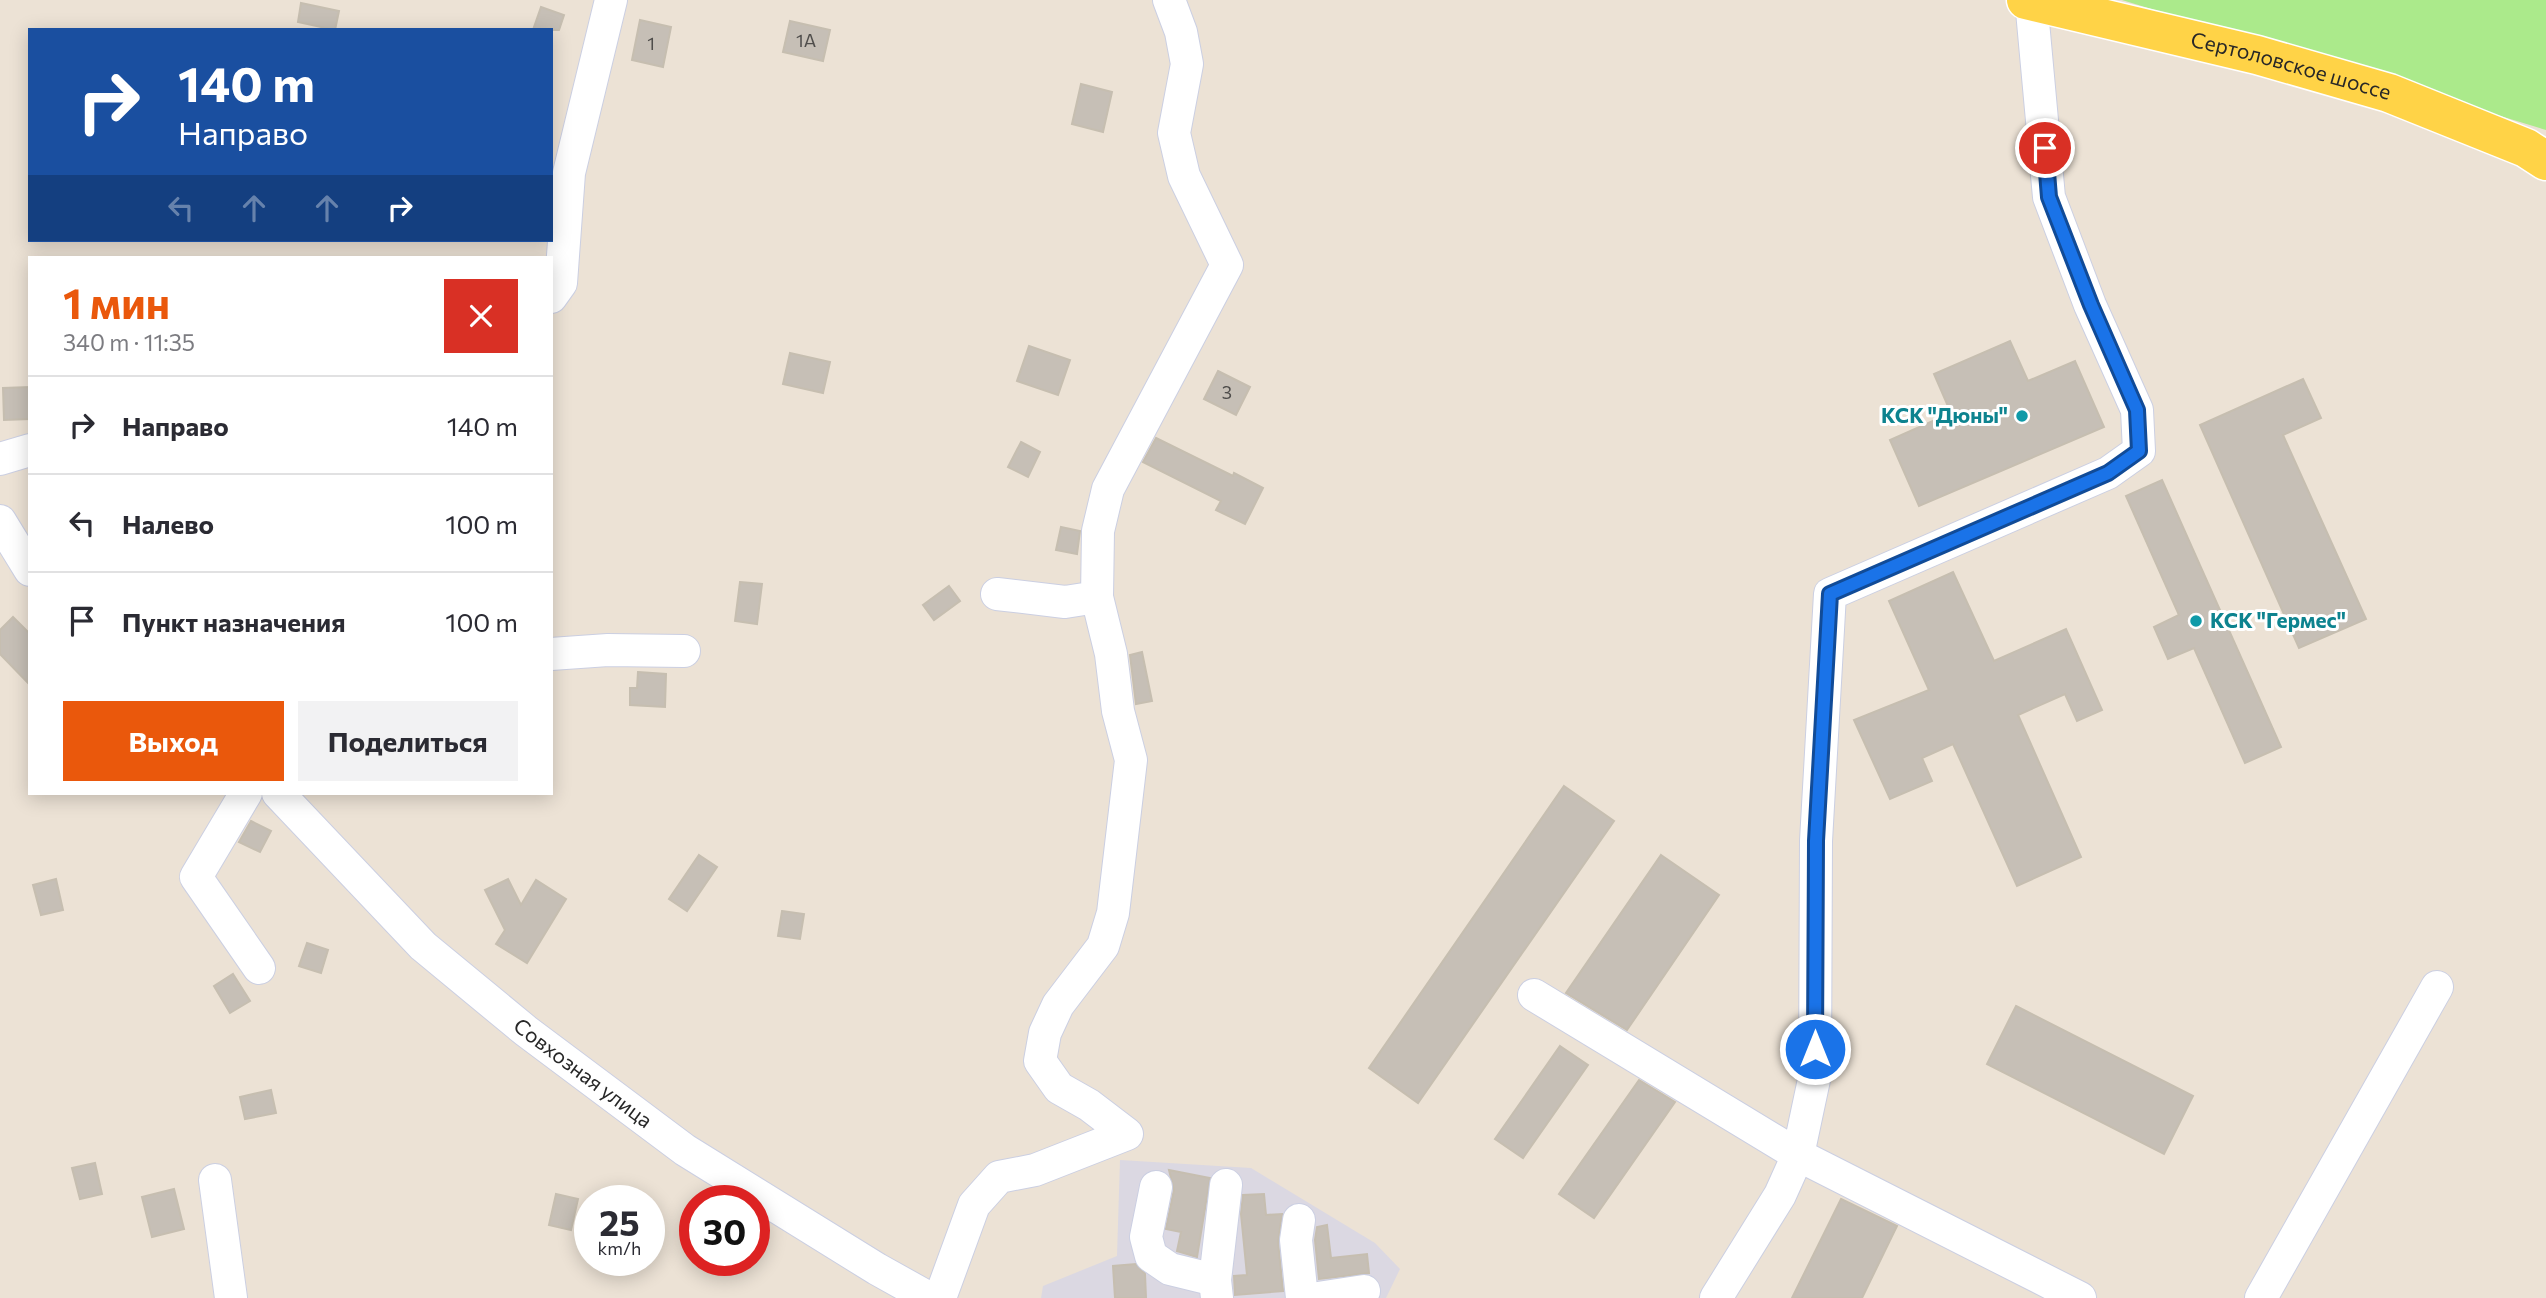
<!DOCTYPE html>
<html lang="ru">
<meta charset="utf-8">
<style>
body{margin:0;font-family:Commissioner,sans-serif;background:#f2f2f3;color:#2b2b33;height:100vh;display:flex;flex-direction:column;font-size:26px;white-space:nowrap}
*{box-sizing:border-box;margin:0}
p{font-size:23px;color:#7c7c81}
.icon{flex:none;width:38px;height:38px;fill:none;stroke:currentColor;stroke-width:2;stroke-linecap:round;stroke-linejoin:round}
.map{position:relative;flex:1;overflow:hidden}
.details{position:absolute;left:28px;top:256px;width:525px;height:539px;display:flex;flex-direction:column;background:#fff;border-radius:0px;box-shadow:0 4px 18px #0003}
.details>*{flex:none}
.banner{position:absolute;left:28px;top:28px;width:525px;height:214px;border-radius:0px;box-shadow:0 4px 18px #0003;background:#1a4fa0;color:#fff;overflow:hidden}
.speed{position:absolute;left:574px;top:1185px;display:flex;gap:14px;font-size:35px;font-weight:700;text-align:center}
.speed>*{display:grid;place-content:center;width:91px;height:91px;border-radius:50%;background:#fff;box-shadow:0 4px 18px #0003;line-height:1}
.speed small{font-size:18px;font-weight:400}
.speed .limit{border:10px solid #d22;background:#fff;color:#111}
.pin{position:absolute;display:grid;place-items:center;width:60px;height:60px;color:#fff;margin:-30px;border:4px solid #fff;border-radius:50%;box-shadow:0 2px 7px #0007}
.me{position:absolute;width:77px;margin:-38px;rotate:0deg;stroke-linejoin:round;filter:drop-shadow(0 0 5px #0008)}
.turn{display:flex;align-items:center;gap:24px;height:147px;padding:0 35px;font-size:32px}
.turn .icon{width:91px;height:91px;stroke-width:2.5}
.turn b{display:block;font-size:49px;line-height:60px}
.lanes{display:flex;align-items:center;height:66px;padding:0 35px;background:#0003;justify-content:center;gap:35px;direction:ltr}
.lanes .off{opacity:.35}
.round{display:grid;place-items:center;flex:none;width:74px;height:74px;border-radius:0px;background:#f2f2f3}
.summary{display:flex;align-items:center;justify-content:space-between;height:119px;padding:0 35px}
h1{font-size:42px;font-weight:700;line-height:52px;color:#ea580c}
.primary-button{display:flex;gap:14px;margin-top:auto;padding:14px 35px}
.primary-button a{flex:1;height:80px;border-radius:0px;background:#ea580c;color:#fff;font-size:28px;font-weight:700;line-height:80px;text-align:center}
.primary-button a+a{background:#f2f2f3;color:#2b2b33}
ul{padding:0;list-style:none}
li{display:flex;align-items:center;gap:21px;height:98px;padding:0 35px;border-top:2px solid #e1e1e2}
li div{flex:1}
li b{display:block;font-size:26px}
li em{font-style:normal}
.map>svg:first-child{display:block}
.industrial{fill:#dbd8e2}
.green{fill:#abea8b}
.building{fill:#c6bfb6;stroke:#c6beb0;stroke-width:2}
.lines{fill:none;stroke-linecap:round;stroke-linejoin:round}
.minor-casing{stroke:#cbcfe2;stroke-width:34}
.major-casing{stroke:#fff;stroke-width:41}
.minor{stroke:#fff;stroke-width:32}
.major{stroke:#ffd347;stroke-width:38}
.route-casing{stroke:#114b97;stroke-width:18}
.route{stroke:#1a73e8;stroke-width:12}
.culture-dot{fill:#0f9aa8;stroke:#fff;stroke-width:2.5}
.labels{text-anchor:middle;stroke-width:6;stroke-linejoin:round;paint-order:stroke}
.number-label{font-size:18px;fill:#4f4d4b}
.street-label{font-size:21px;fill:#272727;stroke:#fff}
.culture-label{font-size:21px;font-weight:bold;fill:#0d838f;stroke:#fff;text-anchor:end}
</style>
<div class="map">
<svg width="2546" height="1298" viewBox="0 0 2546 1298">
<rect width="100%" height="100%" fill="#ece2d5"/>
<path class="industrial" d="M1120,1160L1251,1168L1375,1243L1400,1269L1386,1298H1041L1043,1286L1117,1256Z"/>
<path class="green" d="M2122,0H2546V130Z"/>
<g class="building">
<path d="M301,3L339,11L335,30L298,22Z"/>
<path d="M541,7L564,15L559,30H533Z"/>
<path d="M640,20L671,27L663,67L632,60Z"/>
<path d="M790,21L830,30L823,61L783,52Z"/>
<path d="M1081,84L1112,92L1103,132L1072,124Z"/>
<path d="M2010,341L2028,381L2075,361L2104,427L1919,506L1890,440L1951,413L1934,374Z"/>
<path d="M1029,346L1070,360L1058,395L1017,381Z"/>
<path d="M790,353L830,362L823,393L783,384Z"/>
<path d="M1218,371L1250,387L1236,415L1204,399Z"/>
<path d="M2303,379L2321,418L2283,435L2366,619L2299,648L2200,425Z"/>
<path d="M30,387V419L4,420L3,388Z"/>
<path d="M1156,438L1233,476L1234,473L1263,488L1245,524L1216,510L1221,501L1143,462Z"/>
<path d="M1021,442L1040,452L1028,477L1008,467Z"/>
<path d="M2162,480L2281,747L2245,763L2194,648L2168,659L2154,627L2179,615L2126,496Z"/>
<path d="M1061,527L1080,531L1077,554L1056,550Z"/>
<path d="M1953,572L1994,661L2066,629L2102,710L2077,721L2065,694L2018,715L2081,857L2017,886L1953,744L1922,758L1932,781L1890,799L1854,720L1929,690L1889,601Z"/>
<path d="M740,582L762,584L757,624L735,621Z"/>
<path d="M949,586L960,601L934,620L923,605Z"/>
<path d="M13,617L30,634V685L0,654V630Z"/>
<path d="M1142,652L1152,701L1136,704L1130,655Z"/>
<path d="M638,672L666,674L665,707L630,705V688H637Z"/>
<path d="M1564,786L1614,821L1418,1103L1369,1068Z"/>
<path d="M251,821L271,831L260,852L239,842Z"/>
<path d="M699,855L717,867L687,911L669,899Z"/>
<path d="M1661,855L1719,895L1627,1030L1566,993Z"/>
<path d="M56,879L63,910L41,915L33,885Z"/>
<path d="M508,879L521,905L536,880L566,899L527,963L496,944L505,930L485,890Z"/>
<path d="M782,911L804,914L800,939L778,936Z"/>
<path d="M307,943L328,950L321,973L299,966Z"/>
<path d="M233,974L250,1001L230,1013L214,986Z"/>
<path d="M2016,1006L2193,1096L2164,1154L1987,1064Z"/>
<path d="M1560,1046L1588,1065L1523,1158L1495,1139Z"/>
<path d="M1639,1080L1675,1102L1594,1218L1559,1194Z"/>
<path d="M271,1090L276,1113L245,1119L240,1097Z"/>
<path d="M95,1163L102,1194L80,1199L72,1168Z"/>
<path d="M1169,1170L1210,1178L1197,1257L1177,1251L1181,1232L1166,1229L1174,1190Z"/>
<path d="M174,1189L184,1229L152,1237L142,1197Z"/>
<path d="M556,1194L578,1199L571,1230L549,1225Z"/>
<path d="M1264,1194L1266,1215L1282,1214L1278,1242L1283,1291L1235,1295L1234,1276L1247,1275L1241,1214L1243,1195Z"/>
<path d="M1841,1199L1897,1226L1862,1298H1792Z"/>
<path d="M1327,1225L1331,1258L1367,1254L1369,1273L1319,1279L1315,1240L1317,1227Z"/>
<path d="M1136,1264L1145,1274L1146,1298H1115L1113,1266Z"/>
</g>
<g class="lines">
<defs>
<g id="minor">
<path d="M551,297L561,283L569,173L611,0"/>
<path d="M0,459L30,450"/>
<path d="M0,521L30,570"/>
<path d="M997,594L1065,602L1097,597L1098,531L1108,489L1227,265L1184,176L1174,133L1187,64L1181,32L1169,0"/>
<path d="M551,654L608,650L684,651"/>
<path d="M246,793L196,877L259,968"/>
<path id="s1" d="M278,793L423,946L526,1031L685,1150L877,1269L929,1298"/>
<path d="M1534,995L1798,1155L2080,1298"/>
<path d="M215,1180L231,1298"/>
<path d="M1156,1187L1146,1237L1151,1256L1170,1269L1215,1280"/>
<path d="M1299,1220L1296,1240L1302,1298"/>
<path d="M940,1298L974,1205L999,1177L1035,1170L1127,1134L1089,1105L1059,1088L1040,1061L1045,1033L1058,1005L1103,946L1113,913L1131,760L1118,711L1111,654L1097,597"/>
<path d="M1217,1298L1215,1280L1226,1185"/>
<path d="M1318,1298L1364,1291"/>
<path d="M1716,1298L1780,1195L1798,1155L1815,1075L1816,841L1830,594L2108,473L2139,451L2137,410L2090,305L2049,197L2031,0"/>
<path d="M2261,1298L2437,987"/>
</g>
<g id="major">
<path id="s2" d="M2026,0L2257,55L2389,93L2526,148L2546,161"/>
</g>
</defs>
<use href="#minor" class="minor-casing"/>
<use href="#major" class="major-casing"/>
<use href="#minor" class="minor"/>
<use href="#major" class="major"/>
</g>
<g class="lines">
<defs>
<path id="route" d="M1815,1049L1816,841L1830,594L2108,473L2139,451L2137,410L2091,305L2049,197L2045,148"/>
</defs>
<use href="#route" class="route-casing"/>
<use href="#route" class="route"/>
</g>
<g class="culture-dot">
<circle cx="2022" cy="416" r="7"/>
<circle cx="2196" cy="621" r="7"/>
</g>
<g class="labels">
<g class="number-label">
<text x="806" y="47">1А</text>
<text x="651" y="50">1</text>
<text x="1227" y="399">3</text>
</g>
<g class="street-label">
<text dy="7" stroke="none"><textPath href="#s2" startOffset="273">Сертоловское шоссе</textPath></text>
<text dy="7" stroke="none"><textPath href="#s1" startOffset="415">Совхозная улица</textPath></text>
</g>
<g class="culture-label">
<text x="2008" y="423">КСК "Дюны"</text>
<text x="2210" y="628" text-anchor="start">КСК "Гермес"</text>
</g>
</g>
</svg>
<div class="speed"><div>25<small>km/h</small></div><div class="limit">30</div></div>
<div class="pin" style="left:2045px;top:148px;background:#d93025"><svg class="icon" aria-label="arrive" viewBox="0 0 24 24"><path d="M6 21V4h12l-3 4 3 4H6"/></svg></div>
<svg class="me" style="left:1815px;top:1049px" viewBox="-20 -20 40 40"><circle r="17" fill="#1a73e8" stroke="#fff" stroke-width="3"/><path d="M0-11L8 9 0 5-8 9z" fill="#fff"/></svg>
<div class="banner">
<div class="turn"><svg class="icon" aria-label="right" viewBox="0 0 24 24"><path d="M7 20v-9h11M14 6l5 5-5 5"/></svg><div><b>140 m</b>Направо</div></div>
<div class="lanes"><svg class="icon off" aria-label="left" viewBox="0 0 24 24"><path d="M17 20v-9H6M10 6l-5 5 5 5"/></svg><svg class="icon off" aria-label="ahead" viewBox="0 0 24 24"><path d="M12 20V5M6 11l6-6 6 6"/></svg><svg class="icon off" aria-label="ahead" viewBox="0 0 24 24"><path d="M12 20V5M6 11l6-6 6 6"/></svg><svg class="icon" aria-label="right" viewBox="0 0 24 24"><path d="M7 20v-9h11M14 6l5 5-5 5"/></svg></div>
</div>
<section class="details">
<div class="summary"><div><h1>1 мин</h1><p>340 m · 11:35</p></div><a class="round" style="background:#d93025;color:#fff"><svg class="icon" aria-label="close" viewBox="0 0 24 24"><path d="M6 6l12 12M18 6L6 18"/></svg></a></div>
<ul>
<li><svg class="icon" aria-label="right" viewBox="0 0 24 24"><path d="M7 20v-9h11M14 6l5 5-5 5"/></svg><div><b>Направо</b></div><em>140 m</em></li>
<li><svg class="icon" aria-label="left" viewBox="0 0 24 24"><path d="M17 20v-9H6M10 6l-5 5 5 5"/></svg><div><b>Налево</b></div><em>100 m</em></li>
<li><svg class="icon" aria-label="arrive" viewBox="0 0 24 24"><path d="M6 21V4h12l-3 4 3 4H6"/></svg><div><b>Пункт назначения</b></div><em>100 m</em></li>
</ul>
<div class="primary-button"><a>Выход</a><a>Поделиться</a></div>
</section>
</div>
